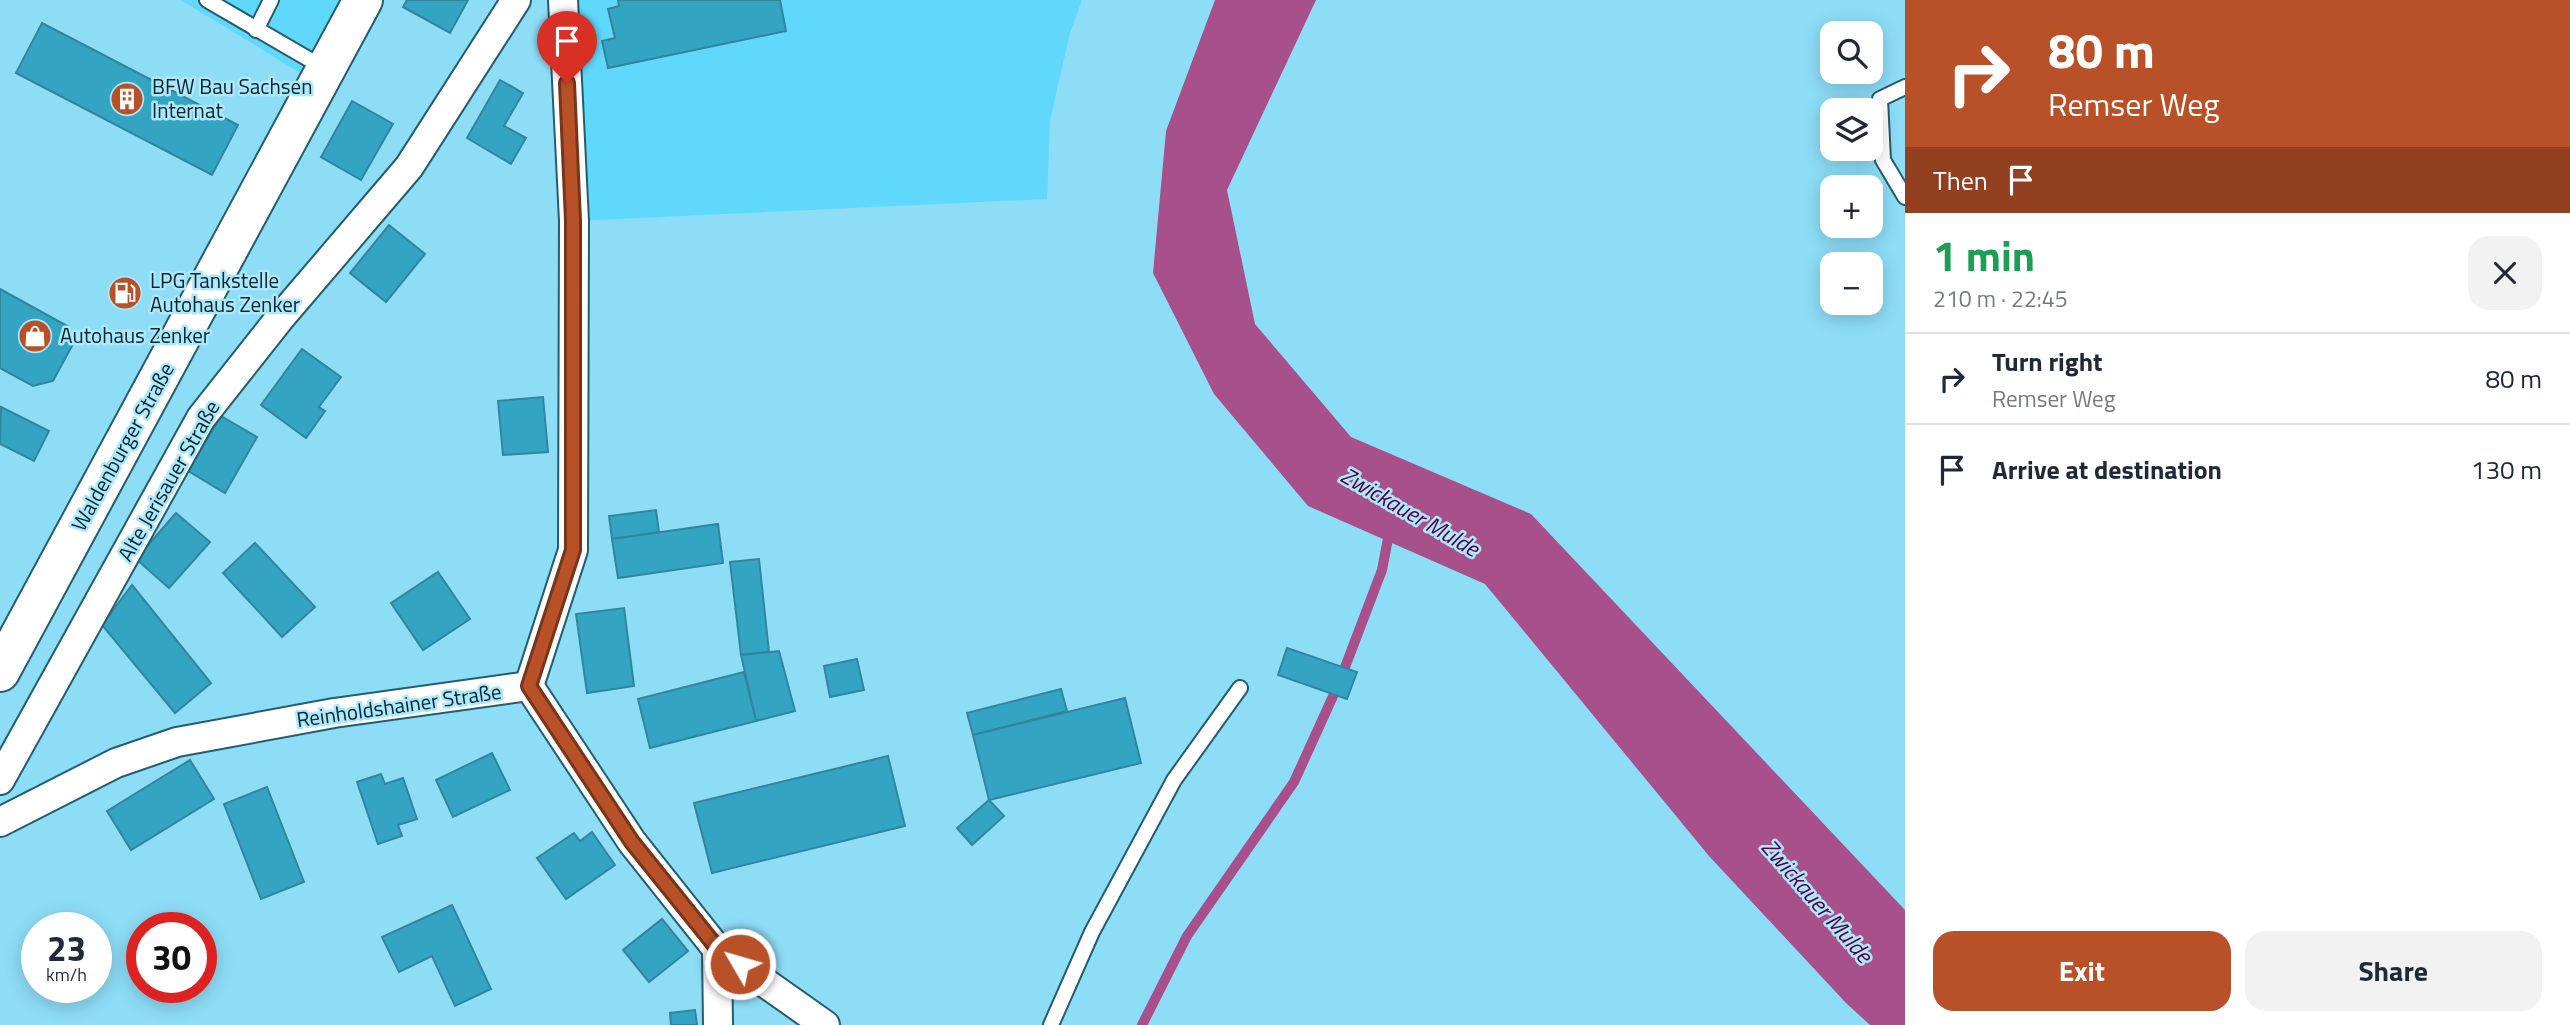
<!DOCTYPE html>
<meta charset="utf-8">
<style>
body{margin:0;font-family:"Titillium Web",sans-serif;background:#f2f2f3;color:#1f2937;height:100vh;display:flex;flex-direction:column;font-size:26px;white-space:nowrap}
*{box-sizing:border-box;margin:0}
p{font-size:23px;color:#747a83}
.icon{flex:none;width:38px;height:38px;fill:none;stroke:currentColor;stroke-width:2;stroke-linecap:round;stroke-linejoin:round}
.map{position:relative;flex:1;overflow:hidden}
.details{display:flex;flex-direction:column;background:#fff;width:665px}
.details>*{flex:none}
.hud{background:#b85128;color:#fff;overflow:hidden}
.controls{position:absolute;left:1820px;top:21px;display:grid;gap:14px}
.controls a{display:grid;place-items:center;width:63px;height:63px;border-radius:14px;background:#fff;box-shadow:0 4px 18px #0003;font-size:35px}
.speed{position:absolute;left:21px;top:912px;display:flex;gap:14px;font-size:35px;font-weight:700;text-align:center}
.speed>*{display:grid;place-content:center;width:91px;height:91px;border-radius:50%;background:#fff;box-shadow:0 4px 18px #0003;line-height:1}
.speed small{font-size:18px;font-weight:400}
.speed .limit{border:10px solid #d22;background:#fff;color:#111}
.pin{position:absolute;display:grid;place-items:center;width:60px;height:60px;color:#fff;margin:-72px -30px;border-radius:50% 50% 50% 0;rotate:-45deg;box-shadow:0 0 7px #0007}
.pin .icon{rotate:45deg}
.me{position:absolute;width:77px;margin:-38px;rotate:308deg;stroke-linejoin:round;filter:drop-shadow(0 0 5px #0008)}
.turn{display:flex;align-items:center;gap:24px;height:147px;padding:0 28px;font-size:32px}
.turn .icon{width:91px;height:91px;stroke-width:2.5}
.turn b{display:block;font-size:49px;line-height:60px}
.then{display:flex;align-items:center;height:66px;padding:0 28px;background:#0003;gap:14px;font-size:26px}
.round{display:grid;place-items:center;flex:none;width:74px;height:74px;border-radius:21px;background:#f2f2f3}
.headline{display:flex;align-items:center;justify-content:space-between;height:119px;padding:0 28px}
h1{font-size:42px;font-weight:700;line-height:52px;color:#1e9e55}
.primary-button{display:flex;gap:14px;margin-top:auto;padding:14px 28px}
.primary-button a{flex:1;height:80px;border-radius:21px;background:#b85128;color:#fff;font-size:28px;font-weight:700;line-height:80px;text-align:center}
.primary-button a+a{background:#f2f2f3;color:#1f2937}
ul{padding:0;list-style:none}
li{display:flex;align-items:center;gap:21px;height:91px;padding:0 28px;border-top:2px solid #e0e1e3}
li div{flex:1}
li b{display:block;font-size:26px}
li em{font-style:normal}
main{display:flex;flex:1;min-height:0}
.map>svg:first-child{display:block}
.built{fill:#60d8fc}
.water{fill:#a7508c}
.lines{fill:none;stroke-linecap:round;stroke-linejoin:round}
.stream{stroke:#a7508c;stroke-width:10}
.building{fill:#34a4c3;stroke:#33859d;stroke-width:2}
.lane-casing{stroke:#245d6e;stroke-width:18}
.street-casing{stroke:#245d6e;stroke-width:32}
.secondary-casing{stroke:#245d6e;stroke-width:42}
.lane{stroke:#fff;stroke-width:14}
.street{stroke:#fff;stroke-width:28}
.secondary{stroke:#fff;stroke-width:38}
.route-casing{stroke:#78351a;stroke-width:18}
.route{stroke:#b85128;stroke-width:12}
.labels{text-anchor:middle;stroke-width:5;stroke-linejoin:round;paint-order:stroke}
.poi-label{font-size:21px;fill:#042731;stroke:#ade7fa;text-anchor:start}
.street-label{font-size:21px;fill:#042731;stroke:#ade7fa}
.water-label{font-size:23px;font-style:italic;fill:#540041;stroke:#ade7fa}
</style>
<main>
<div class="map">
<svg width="1905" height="1025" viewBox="0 0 1905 1025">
<rect width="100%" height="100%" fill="#8dddf7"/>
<g class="built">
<path d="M181,0H363L320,85Z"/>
<path d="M563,0H1082L1070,33L1050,120L1047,199L574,221Z"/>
</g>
<path class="water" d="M1215,0H1316L1227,190L1255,324L1351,437L1531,514L1905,910V1025H1870L1846,1003L1709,856L1485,584L1308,506L1214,394L1153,273L1166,131Z"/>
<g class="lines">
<path class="stream" d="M1142,1025L1187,936L1294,782L1339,683L1382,570L1390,528"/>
</g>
<g class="building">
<path d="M407,0H468L450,33L403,7Z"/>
<path d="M618,0H780L786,31L608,68L602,41L615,38L608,9L619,6Z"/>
<path d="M42,23L238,125L212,175L16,73Z"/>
<path d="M500,80L523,93L504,126L526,138L511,164L467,138Z"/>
<path d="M352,101L393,124L361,180L321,157Z"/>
<path d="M389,225L425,254L386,302L350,273Z"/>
<path d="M0,289L69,327L73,344L53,381L33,386L0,368Z"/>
<path d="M302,349L341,377L319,407L325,411L306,438L261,405Z"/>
<path d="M543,397L548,452L503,455L498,401Z"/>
<path d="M1,407L49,431L34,461L0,444Z"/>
<path d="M221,416L257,437L225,493L188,471Z"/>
<path d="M656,510L659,532L612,539L609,516Z"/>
<path d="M176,513L210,542L169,588L136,559Z"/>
<path d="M718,524L723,563L618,578L612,539Z"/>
<path d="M255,543L315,607L282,637L223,573Z"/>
<path d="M759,559L769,652L741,655L730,562Z"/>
<path d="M438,572L470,619L423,650L391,603Z"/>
<path d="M132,585L211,683L175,713L102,625Z"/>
<path d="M624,608L634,686L587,693L576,614Z"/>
<path d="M1287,648L1357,672L1347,699L1278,675Z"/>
<path d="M779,651L795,711L756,721L741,655Z"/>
<path d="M857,659L864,690L830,697L824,666Z"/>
<path d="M744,672L756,721L650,748L638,699Z"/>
<path d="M1061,689L1067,711L973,735L967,713Z"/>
<path d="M1125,698L1141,763L989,800L973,735Z"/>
<path d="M492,753L510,790L453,817L436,780Z"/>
<path d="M888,756L905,826L712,873L694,803Z"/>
<path d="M190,760L214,799L131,850L107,811Z"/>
<path d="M381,774L385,784L403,778L417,819L398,825L402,836L378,844L357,782Z"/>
<path d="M267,787L304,882L261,899L224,804Z"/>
<path d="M989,800L1004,816L972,845L957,828Z"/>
<path d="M592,832L615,865L566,899L537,858L574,833L580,841Z"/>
<path d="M452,905L491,989L455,1006L432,956L399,972L382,937Z"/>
<path d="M662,919L688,951L649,982L623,950Z"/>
<path d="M695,1010L697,1025H671L670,1013Z"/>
</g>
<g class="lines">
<defs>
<g id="lane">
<path d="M207,0L324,68"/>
<path d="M256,30L271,0"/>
<path d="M1905,87L1880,99L1883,160L1905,197"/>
<path d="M1051,1025L1092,932L1174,780L1240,688"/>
</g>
<g id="street">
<path d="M529,686L573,550L574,221L563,0"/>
<path d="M529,686L632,842L717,949L825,1025"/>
<path d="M0,780L201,418L280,318L409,167L516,0"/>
<path d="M0,822L116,763L177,742L334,713L529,686"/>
<path d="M717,949L718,1025"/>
</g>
<path id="secondary" d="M0,672L363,0"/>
</defs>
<use href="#lane" class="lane-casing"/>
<use href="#street" class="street-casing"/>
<use href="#secondary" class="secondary-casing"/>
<use href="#lane" class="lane"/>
<use href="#street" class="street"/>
<use href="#secondary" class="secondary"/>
</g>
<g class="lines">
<defs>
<path id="route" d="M567,83L573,221V550L529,686L632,842L718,949L740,964"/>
</defs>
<use href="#route" class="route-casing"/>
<use href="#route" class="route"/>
</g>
<defs>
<symbol id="building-disc" viewBox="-11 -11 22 22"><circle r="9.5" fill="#b85128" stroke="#ade7fa"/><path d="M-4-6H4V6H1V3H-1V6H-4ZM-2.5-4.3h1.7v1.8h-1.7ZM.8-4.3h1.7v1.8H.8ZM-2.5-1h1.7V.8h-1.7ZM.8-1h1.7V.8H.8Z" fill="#fff"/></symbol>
<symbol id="fuel-disc" viewBox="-11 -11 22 22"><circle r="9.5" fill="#b85128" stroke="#ade7fa"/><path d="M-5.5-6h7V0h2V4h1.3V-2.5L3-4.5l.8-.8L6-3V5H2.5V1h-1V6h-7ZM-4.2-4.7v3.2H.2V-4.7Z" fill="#fff"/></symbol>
<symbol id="shop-disc" viewBox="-11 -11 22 22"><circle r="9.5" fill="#b85128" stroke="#ade7fa"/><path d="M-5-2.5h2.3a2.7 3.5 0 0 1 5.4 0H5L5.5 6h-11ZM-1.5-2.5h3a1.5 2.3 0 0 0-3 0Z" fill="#fff"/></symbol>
</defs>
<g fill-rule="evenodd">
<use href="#building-disc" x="108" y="80" width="38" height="38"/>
<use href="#fuel-disc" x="106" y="274" width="38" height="38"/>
<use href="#shop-disc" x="16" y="317" width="38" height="38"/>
</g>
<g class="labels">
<g class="poi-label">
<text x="152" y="94">BFW Bau Sachsen<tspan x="152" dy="24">Internat</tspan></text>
<text x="150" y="288">LPG Tankstelle<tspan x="150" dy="24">Autohaus Zenker</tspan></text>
<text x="60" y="343">Autohaus Zenker</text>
</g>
<g class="street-label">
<text transform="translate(123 447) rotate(-61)" y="7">Waldenburger Straße</text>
<text transform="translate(169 481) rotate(-60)" y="7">Alte Jerisauer Straße</text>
<text transform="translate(399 706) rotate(-8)" y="7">Reinholdshainer Straße</text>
</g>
<g class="water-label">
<text transform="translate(1410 512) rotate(30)" y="8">Zwickauer Mulde</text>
<text transform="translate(1817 901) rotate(49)" y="8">Zwickauer Mulde</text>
</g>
</g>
</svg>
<div class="controls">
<a><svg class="icon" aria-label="search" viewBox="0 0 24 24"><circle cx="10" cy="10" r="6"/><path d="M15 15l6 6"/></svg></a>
<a><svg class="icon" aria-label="layers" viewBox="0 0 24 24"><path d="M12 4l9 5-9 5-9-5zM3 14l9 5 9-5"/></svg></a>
<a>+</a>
<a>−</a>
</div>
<div class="speed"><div>23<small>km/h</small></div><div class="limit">30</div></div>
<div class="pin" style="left:567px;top:83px;background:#d93025"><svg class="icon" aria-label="arrive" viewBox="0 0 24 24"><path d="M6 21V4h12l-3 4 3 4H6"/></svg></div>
<svg class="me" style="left:740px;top:964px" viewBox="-20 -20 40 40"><circle r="17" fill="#b85128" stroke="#fff" stroke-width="3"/><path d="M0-11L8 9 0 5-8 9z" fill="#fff"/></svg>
</div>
<section class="details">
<div class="hud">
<div class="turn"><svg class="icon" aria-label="right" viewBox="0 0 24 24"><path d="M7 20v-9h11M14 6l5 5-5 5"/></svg><div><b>80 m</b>Remser Weg</div></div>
<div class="then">Then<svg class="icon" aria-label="arrive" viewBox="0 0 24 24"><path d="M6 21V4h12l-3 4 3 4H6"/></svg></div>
</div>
<div class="headline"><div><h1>1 min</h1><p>210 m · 22:45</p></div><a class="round"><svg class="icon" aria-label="close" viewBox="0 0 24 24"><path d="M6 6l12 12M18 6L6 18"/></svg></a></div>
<ul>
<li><svg class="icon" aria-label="right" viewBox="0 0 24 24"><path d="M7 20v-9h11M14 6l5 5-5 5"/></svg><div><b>Turn right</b><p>Remser Weg</p></div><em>80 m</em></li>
<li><svg class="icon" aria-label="arrive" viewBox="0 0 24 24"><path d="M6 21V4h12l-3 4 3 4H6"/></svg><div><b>Arrive at destination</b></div><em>130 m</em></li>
</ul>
<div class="primary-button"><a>Exit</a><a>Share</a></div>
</section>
</main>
